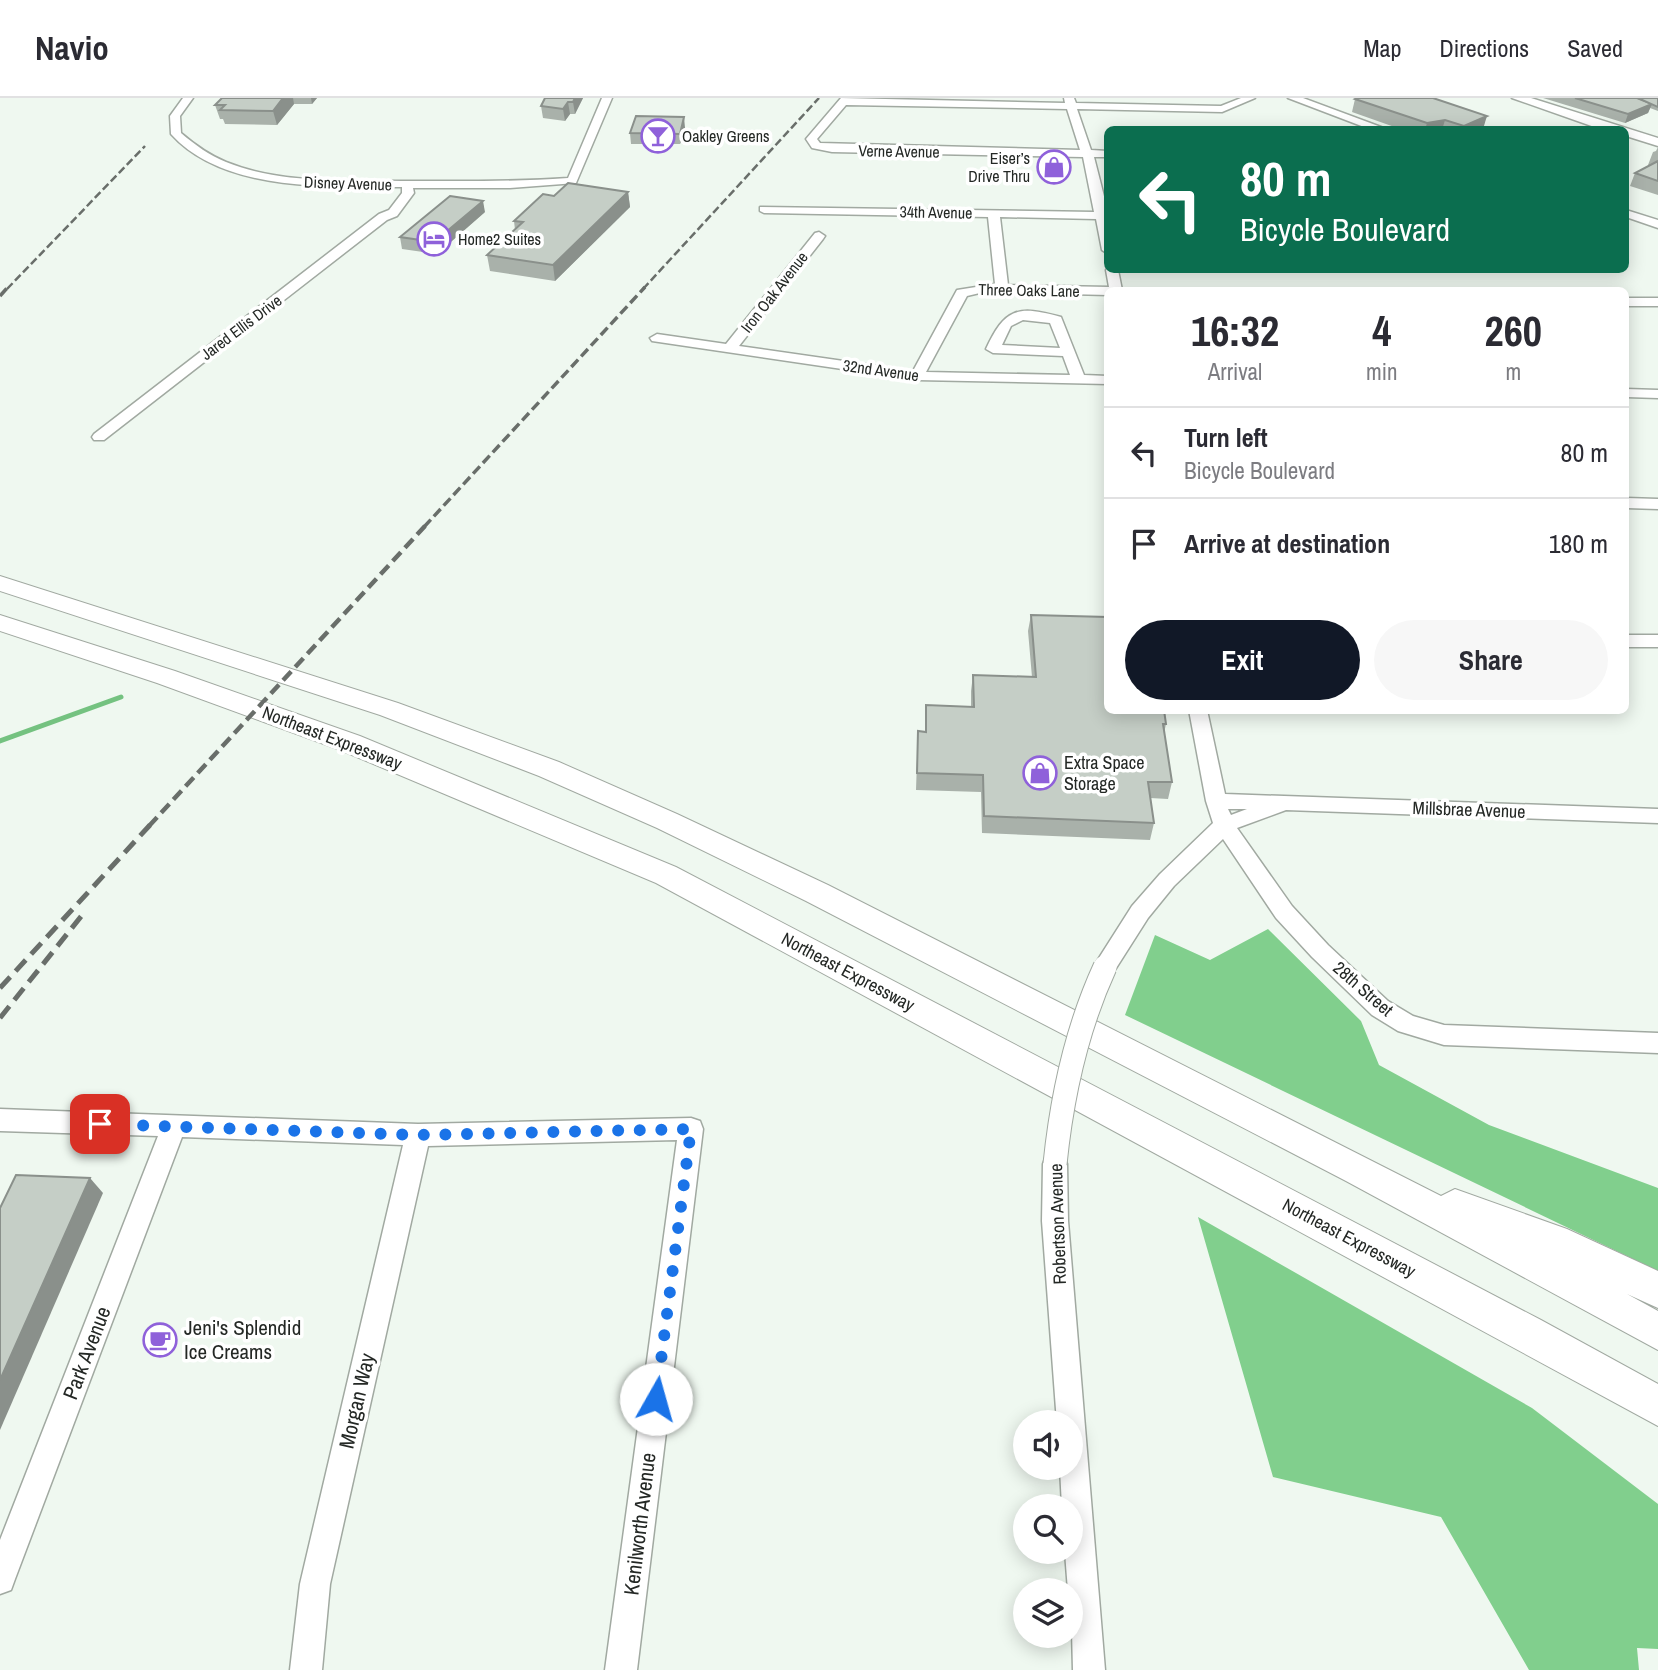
<!DOCTYPE html>
<meta charset="utf-8">
<style>
body{margin:0;font-family:"Archivo Narrow",sans-serif;background:#f7f7f7;color:#2b2b33;height:100vh;display:flex;flex-direction:column;font-size:26px;white-space:nowrap}
*{box-sizing:border-box;margin:0}
p{font-size:23px;color:#7c7c81}
.icon{flex:none;width:38px;height:38px;fill:none;stroke:currentColor;stroke-width:2;stroke-linecap:round;stroke-linejoin:round}
.map{position:relative;flex:1;overflow:hidden}
.drawer{position:absolute;left:1104px;top:189px;width:525px;height:427px;display:flex;flex-direction:column;background:#fff;border-radius:10px;box-shadow:0 4px 18px #0003}
.drawer>*{flex:none}
.guide{position:absolute;left:1104px;top:28px;width:525px;height:147px;border-radius:10px;box-shadow:0 4px 18px #0003;background:#0b6e4f;color:#fff;overflow:hidden}
.tools{position:absolute;left:1013px;top:1312px;display:grid;gap:14px}
.tools a{display:grid;place-items:center;width:70px;height:70px;border-radius:50%;background:#fff;box-shadow:0 4px 18px #0003;font-size:35px}
.pin{position:absolute;display:grid;place-items:center;width:60px;height:60px;color:#fff;margin:-30px;border-radius:14px;box-shadow:0 4px 10px #0006}
.me{position:absolute;width:77px;margin:-38px;rotate:7deg;stroke-linejoin:round;filter:drop-shadow(0 0 5px #0008)}
.turn{display:flex;align-items:center;gap:24px;height:147px;padding:0 21px;font-size:32px}
.turn .icon{width:91px;height:91px;stroke-width:2.5}
.turn b{display:block;font-size:49px;line-height:60px}
.eta{display:flex;justify-content:space-evenly;align-items:center;height:119px;text-align:center}
.eta b{font-size:42px;font-weight:800;line-height:49px}
.cta{display:flex;gap:14px;margin-top:auto;padding:14px 21px}
.cta a{flex:1;height:80px;border-radius:42px;background:#111827;color:#fff;font-size:28px;font-weight:800;line-height:80px;text-align:center}
.cta a+a{background:#f7f7f7;color:#2b2b33}
ul{padding:0;list-style:none}
li{display:flex;align-items:center;gap:21px;height:91px;padding:0 21px;border-top:2px solid #e1e1e2}
li div{flex:1}
li b{display:block;font-size:26px}
li em{font-style:normal}
header{display:flex;align-items:center;gap:42px;box-sizing:border-box;height:98px;padding:0 35px;background:#fff;border-bottom:2px solid #e1e1e2}
header strong{font-size:33px}
nav{display:flex;gap:38px;margin-inline-start:auto;font-size:24px}
.map>svg:first-child{display:block}
.forest{fill:#81cf8d}
.lines{fill:none;stroke-linecap:round;stroke-linejoin:round}
.stream{stroke:#74c280;stroke-width:5}
.minor-casing{stroke:#a1a9a1;stroke-width:3}
.major-casing{stroke:#a1a9a1;stroke-width:3}
.highway-casing{stroke:#a1a9a1;stroke-width:2}
.minor{fill:#fff;fill-rule:evenodd}
.major{fill:#fff;fill-rule:evenodd}
.highway{fill:#fff;fill-rule:evenodd}
.rail-far3{stroke:#696e6a;stroke-width:2.5;stroke-dasharray:8 3.5;stroke-linecap:butt}
.rail-far2{stroke:#696e6a;stroke-width:3.5;stroke-dasharray:10 4.5;stroke-linecap:butt}
.rail-far1{stroke:#696e6a;stroke-width:4.5;stroke-dasharray:12 6;stroke-linecap:butt}
.rail{stroke:#696e6a;stroke-width:5;stroke-dasharray:15 8;stroke-linecap:butt}
.minor-bridge-casing{stroke:#a1a9a1;stroke-width:25;stroke-linecap:butt}
.minor-bridge{stroke:#fff;stroke-width:23}
.wall{fill:#a9b1aa}
.shaded-wall{fill:#8a908b}
.building{fill:#c5cec6;stroke:#8a908b;stroke-width:2}
.route{stroke:#1a73e8;stroke-width:12;stroke-dasharray:0 21.6}
.labels{text-anchor:middle;stroke-width:7;stroke-linejoin:round;paint-order:stroke}
.far-poi-label{font-size:16px;fill:#242825;stroke:#fff;text-anchor:start}
.far-street-label{font-size:16px;fill:#242825;stroke:#fff}
.street-label{font-size:18px;fill:#242825;stroke:#fff}
.poi-label{font-size:18px;fill:#242825;stroke:#fff;text-anchor:start}
.near-poi-label{font-size:21px;fill:#242825;stroke:#fff;text-anchor:start}
.near-street-label{font-size:21px;fill:#242825;stroke:#fff}
</style>
<header>
<strong>Navio</strong>
<nav><a>Map</a><a>Directions</a><a>Saved</a></nav>
</header>
<div class="map">
<svg width="1658" height="1572" viewBox="0 0 1658 1572">
<rect width="100%" height="100%" fill="#eff8f0"/>
<g class="forest">
<path d="M1268,831L1361,923L1379,967L1489,1027L1658,1090V1173L1125,917L1155,837L1210,862Z"/>
<path d="M1198,1119L1532,1310L1658,1406V1551L1637,1550L1639,1572H1529L1441,1419L1273,1379Z"/>
</g>
<g class="lines">
<path class="stream" d="M0,643L121,599"/>
<defs>
<g id="minor">
<path d="M183,0H193L180,18L181,35C195,47 209,57 226,64C280,86 344,82 401,83C457,83 512,84 568,80L602,0H612L576,85L510,90H413L414,95L397,118L387,122L104,342H94L92,339L94,336L379,116L389,112L402,95V89C329,89 223,94 171,36L170,18Z"/>
<path d="M841,0L1065,5L1064,0H1074L1076,5L1221,8L1241,0H1255L1222,14L1077,11L1091,52L1108,53V59H1094L1108,114V156L1102,152L1096,121L1000,119L1008,187L1109,189L1106,172L1108,169V172H1118L1122,192H1108V197L984,194L967,198L926,274L1070,277L1063,258L993,255L986,251C1005,210 1017,207 1061,219L1084,277L1108,278V286L917,282L652,243L650,240L657,236L726,246L815,135L819,134L825,138L823,141L739,248L913,273L957,192L995,186L988,119L764,115L760,113V109L1094,114L1083,59L832,54L812,50L806,41ZM846,7L1067,11L1080,52L820,45L817,41ZM1023,222L1050,225L1060,250L1002,247L1011,228Z"/>
<path d="M1288,0H1303L1389,32H1372Z"/>
<path d="M1626,112L1658,122V130L1626,119Z"/>
<rect x="1626" y="200" width="32" height="8"/>
<path d="M1626,291L1658,292V300L1626,299Z"/>
<path d="M1626,400L1658,401V411L1626,410Z"/>
<rect x="1626" y="537" width="32" height="12"/>
<path d="M1189,612H1207L1225,696L1658,711V725L1286,712L1237,730L1292,808L1328,847L1388,903L1413,918L1444,927L1658,935V955L1444,947L1398,933L1372,917L1312,859L1276,820L1223,741L1174,788L1148,820L1113,875L1105,878L1097,875L1094,869L1097,863L1132,808L1160,776L1213,725L1206,703ZM1228,711H1247L1231,717Z"/>
<path d="M0,1011L418,1026L691,1020L700,1023L703,1031L637,1572H605L677,1042L428,1048L330,1486L322,1572H290L300,1486L403,1047L182,1039L15,1481L11,1492L0,1496V1442L158,1038L0,1033Z"/>
<path d="M1055,1055L1064,1058L1067,1066L1068,1123L1105,1572H1073L1071,1493H1068L1065,1454H1071V1409H1062L1060,1370H1071V1325H1057L1042,1123L1043,1066L1046,1058Z"/>
</g>
<path id="major" d="M1512,0H1531L1658,40V48L1626,38V32H1603Z"/>
<g id="highway">
<path d="M0,478L398,605L559,664L677,716L828,787L1441,1098L1455,1091L1567,1131L1658,1173V1210L1627,1196L1658,1213V1252L1346,1083L806,803L657,730L539,678L380,617L0,493Z"/>
<path d="M0,517L175,573L360,638L676,769L1541,1222L1658,1286V1328L656,785L340,652L157,585L0,533Z"/>
</g>
</defs>
<use href="#minor" class="minor-casing"/>
<use href="#major" class="major-casing"/>
<use href="#highway" class="highway-casing"/>
<use href="#minor" class="minor"/>
<use href="#major" class="major"/>
<use href="#highway" class="highway"/>
<g class="rail-far3">
<path d="M7,191L145,48"/>
<path d="M643,191L819,0"/>
</g>
<g class="rail-far2">
<path d="M0,198L8,189"/>
<path d="M424,429L645,189"/>
</g>
<path class="rail-far1" d="M149,728L425,428"/>
<g class="rail">
<path d="M0,890L150,727"/>
<path d="M0,920L83,816"/>
</g>
<defs>
<path id="minor-bridge" d="M1055,1066C1062,997 1076,932 1105,869"/>
</defs>
<use href="#minor-bridge" class="minor-bridge-casing"/>
<use href="#minor-bridge" class="minor-bridge"/>
</g>
<g class="wall">
<path d="M222,0H317L312,6H294L277,27L225,26L223,21H220L215,7Z"/>
<path d="M545,0H583L575,16H570L565,23L543,20L541,8Z"/>
<path d="M1543,0H1637L1640,1L1658,0V13L1650,10L1648,15L1625,25Z"/>
<path d="M1355,1L1483,31L1403,32L1352,14Z"/>
<path d="M685,30L680,46H631L630,35Z"/>
<path d="M1658,49V97L1630,88L1635,75L1650,67H1648L1653,54L1656,53Z"/>
<path d="M628,94L630,109L555,183L490,173L487,157L515,132L514,123L554,98Z"/>
<path d="M485,114L437,156L402,151L400,139Z"/>
<path d="M1031,517L1108,612L1166,626L1164,635L1172,684L1168,701L1150,700L1154,725L1150,742L982,735L981,694L916,692L918,633L925,634L926,607L971,609V593L973,577L1032,579L1028,533Z"/>
</g>
<g class="shaded-wall">
<path d="M283,0H293L294,6L277,27L273,13Z"/>
<path d="M311,0H317L312,6Z"/>
<path d="M575,0H583L575,16L573,4Z"/>
<path d="M568,4L570,16L565,23L563,11Z"/>
<path d="M1652,6L1648,15L1625,25L1628,16Z"/>
<path d="M1487,18L1483,31L1462,32L1464,28Z"/>
<path d="M684,19L685,30L680,46V36Z"/>
<path d="M1445,22L1442,32H1425L1427,25Z"/>
<path d="M628,94L630,109L555,183L553,167Z"/>
<path d="M483,103L485,114L437,156L434,144Z"/>
<path d="M90,1080L103,1095L0,1332V1282Z"/>
</g>
<g class="building">
<path d="M222,0H283L273,13L220,12L225,7H215Z"/>
<path d="M545,0H575L573,4H568L563,11L541,8Z"/>
<path d="M1357,0H1433L1487,18L1464,28L1445,22L1427,25L1355,1Z"/>
<path d="M1575,0H1637L1652,6L1628,16Z"/>
<path d="M1643,0H1658V9L1640,1Z"/>
<path d="M636,18L684,19L680,36L630,35Z"/>
<path d="M1658,63V83L1635,75Z"/>
<path d="M568,85L628,94L553,167L487,157L523,124L514,123L543,96L554,98Z"/>
<path d="M450,98L483,103L434,144L400,139Z"/>
<path d="M1031,517L1108,519V612H1164L1166,626H1163L1172,684H1148L1154,725L984,718L983,677L917,675L918,633L926,634V607L974,609L973,577L1036,579Z"/>
<path d="M16,1077L90,1080L0,1282V1110Z"/>
</g>
<g class="lines">
<path class="route" d="M100,1026L418,1037L691,1031L656,1301"/>
</g>
<defs>
<symbol id="bar-ring" viewBox="-11 -11 22 22"><circle r="9.5" fill="#fff" stroke="#8f61da" stroke-width="1.5"/><path d="M-6-5H6L.8 .8V4.5H3.5V6h-7V4.5H-.8V.8Z" fill="#8f61da"/></symbol>
<symbol id="shop-ring" viewBox="-11 -11 22 22"><circle r="9.5" fill="#fff" stroke="#8f61da" stroke-width="1.5"/><path d="M-5-2.5h2.3a2.7 3.5 0 0 1 5.4 0H5L5.5 6h-11ZM-1.5-2.5h3a1.5 2.3 0 0 0-3 0Z" fill="#8f61da"/></symbol>
<symbol id="hotel-ring" viewBox="-11 -11 22 22"><circle r="9.5" fill="#fff" stroke="#8f61da" stroke-width="1.5"/><path d="M-6-4.5h1.5V1H6V5H4.5V3h-9V5H-6ZM-4 0a1.8 1.8 0 1 1 3.6 0ZM.5 0V-2.5h3Q6-2.5 6 0Z" fill="#8f61da"/></symbol>
<symbol id="cafe-ring" viewBox="-11 -11 22 22"><circle r="9.5" fill="#fff" stroke="#8f61da" stroke-width="1.5"/><path d="M-5.5-4.5H6V0H3Q3 3.5 0 3.5H-2.5Q-5.5 3.5-5.5 0ZM3-3.2v2h1.7v-2ZM-6 4.5H4V6H-6Z" fill="#8f61da"/></symbol>
</defs>
<g fill-rule="evenodd">
<use href="#bar-ring" x="639" y="19" width="38" height="38"/>
<use href="#shop-ring" x="1035" y="50" width="38" height="38"/>
<use href="#hotel-ring" x="415" y="122" width="38" height="38"/>
<use href="#shop-ring" x="1021" y="656" width="38" height="38"/>
<use href="#cafe-ring" x="141" y="1223" width="38" height="38"/>
</g>
<g class="labels">
<g class="far-poi-label">
<text x="682" y="44">Oakley Greens</text>
<text x="1030" y="66" text-anchor="end">Eiser’s<tspan x="1030" dy="18">Drive Thru</tspan></text>
<text x="458" y="147">Home2 Suites</text>
</g>
<g class="far-street-label">
<text transform="translate(899 53) rotate(1)" y="6">Verne Avenue</text>
<text transform="translate(348 85) rotate(2)" y="6">Disney Avenue</text>
<text transform="translate(936 114) rotate(1)" y="6">34th Avenue</text>
<text transform="translate(1029 192) rotate(1)" y="6">Three Oaks Lane</text>
<text transform="translate(774 194) rotate(-52)" y="6">Iron Oak Avenue</text>
<text transform="translate(241 229) rotate(-37)" y="6">Jared Ellis Drive</text>
<text transform="translate(881 272) rotate(8)" y="6">32nd Avenue</text>
</g>
<g class="street-label">
<text transform="translate(332 640) rotate(21)" y="6">Northeast Expressway</text>
<text transform="translate(1469 712) rotate(2)" y="6">Millsbrae Avenue</text>
<text transform="translate(848 874) rotate(28)" y="6">Northeast Expressway</text>
<text transform="translate(1363 891) rotate(41)" y="6">28th Street</text>
<text transform="translate(1058 1126) rotate(-92)" y="6">Robertson Avenue</text>
<text transform="translate(1349 1140) rotate(28)" y="6">Northeast Expressway</text>
</g>
<g class="poi-label">
<text x="1064" y="671">Extra Space<tspan x="1064" dy="21">Storage</tspan></text>
</g>
<g class="near-poi-label">
<text x="184" y="1237">Jeni's Splendid<tspan x="184" dy="24">Ice Creams</tspan></text>
</g>
<g class="near-street-label">
<text transform="translate(87 1255) rotate(-69)" y="7">Park Avenue</text>
<text transform="translate(357 1303) rotate(-77)" y="7">Morgan Way</text>
<text transform="translate(640 1426) rotate(-83)" y="7">Kenilworth Avenue</text>
</g>
</g>
</svg>
<div class="tools">
<a><svg class="icon" aria-label="sound" viewBox="0 0 24 24"><path d="M4 9h4l5-4v14l-5-4H4zM17 9q2 3 0 6"/></svg></a>
<a><svg class="icon" aria-label="search" viewBox="0 0 24 24"><circle cx="10" cy="10" r="6"/><path d="M15 15l6 6"/></svg></a>
<a><svg class="icon" aria-label="layers" viewBox="0 0 24 24"><path d="M12 4l9 5-9 5-9-5zM3 14l9 5 9-5"/></svg></a>
</div>
<div class="pin" style="left:100px;top:1026px;background:#d93025"><svg class="icon" aria-label="arrive" viewBox="0 0 24 24"><path d="M6 21V4h12l-3 4 3 4H6"/></svg></div>
<svg class="me" style="left:656px;top:1301px" viewBox="-20 -20 40 40"><circle r="19" fill="#fff"/><path d="M0-13L10 11 0 6-10 11z" fill="#1a73e8"/></svg>
<div class="guide">
<div class="turn"><svg class="icon" aria-label="left" viewBox="0 0 24 24"><path d="M17 20v-9H6M10 6l-5 5 5 5"/></svg><div><b>80 m</b>Bicycle Boulevard</div></div>
</div>
<section class="drawer">
<div class="eta">
<div><b>16:32</b><p>Arrival</p></div>
<div><b>4</b><p>min</p></div>
<div><b>260</b><p>m</p></div>
</div>
<ul>
<li><svg class="icon" aria-label="left" viewBox="0 0 24 24"><path d="M17 20v-9H6M10 6l-5 5 5 5"/></svg><div><b>Turn left</b><p>Bicycle Boulevard</p></div><em>80 m</em></li>
<li><svg class="icon" aria-label="arrive" viewBox="0 0 24 24"><path d="M6 21V4h12l-3 4 3 4H6"/></svg><div><b>Arrive at destination</b></div><em>180 m</em></li>
</ul>
<div class="cta"><a>Exit</a><a>Share</a></div>
</section>
</div>
